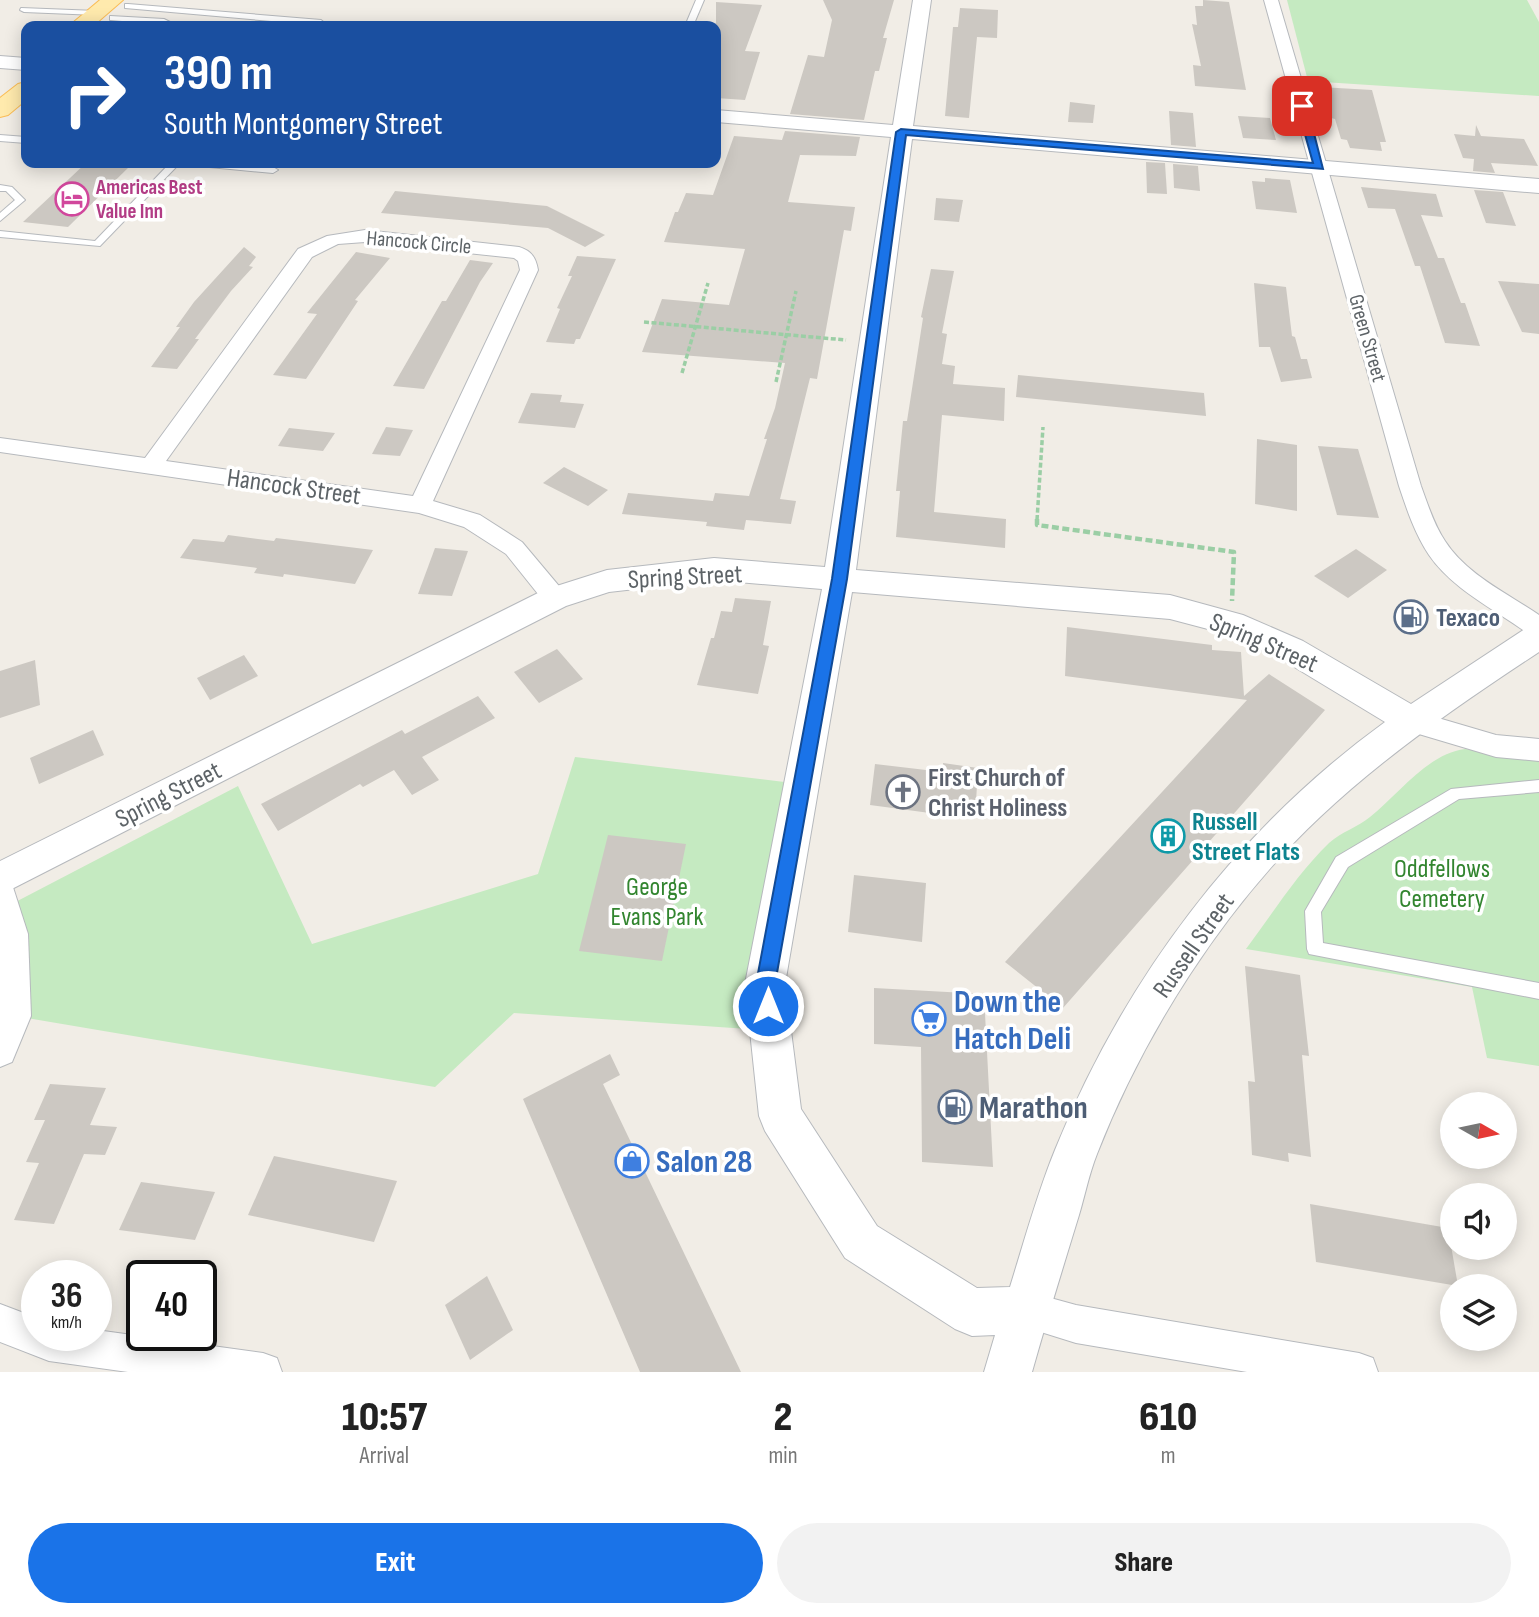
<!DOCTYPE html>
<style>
body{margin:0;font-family:"Sofia Sans Condensed",sans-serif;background:#f2f2f2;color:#222;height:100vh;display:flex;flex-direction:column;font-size:26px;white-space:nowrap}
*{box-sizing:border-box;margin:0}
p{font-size:23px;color:#767676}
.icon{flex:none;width:38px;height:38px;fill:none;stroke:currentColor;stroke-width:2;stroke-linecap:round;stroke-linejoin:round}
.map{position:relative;height:1372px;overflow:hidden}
.panel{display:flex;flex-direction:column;background:#fff;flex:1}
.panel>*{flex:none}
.guide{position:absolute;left:21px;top:21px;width:700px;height:147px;border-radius:14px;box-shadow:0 4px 18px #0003;background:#1a4fa0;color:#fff;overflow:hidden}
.needle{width:46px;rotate:99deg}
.controls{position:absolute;left:1440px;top:1092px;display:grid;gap:14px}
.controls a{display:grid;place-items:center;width:77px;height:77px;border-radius:50%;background:#fff;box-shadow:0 4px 18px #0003;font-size:35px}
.speed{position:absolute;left:21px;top:1260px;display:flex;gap:14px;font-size:35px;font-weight:700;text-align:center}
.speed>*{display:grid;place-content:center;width:91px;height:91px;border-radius:50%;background:#fff;box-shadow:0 4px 18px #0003;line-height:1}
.speed small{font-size:18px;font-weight:400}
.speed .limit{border:4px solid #111;border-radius:10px;background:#fff;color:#111}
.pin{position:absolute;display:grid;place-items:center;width:60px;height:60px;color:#fff;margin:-30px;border-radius:14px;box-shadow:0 4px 10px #0006}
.me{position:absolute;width:77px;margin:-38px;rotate:0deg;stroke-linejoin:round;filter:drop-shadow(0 0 5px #0008)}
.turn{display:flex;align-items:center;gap:24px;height:147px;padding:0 28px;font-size:32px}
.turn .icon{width:91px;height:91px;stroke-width:2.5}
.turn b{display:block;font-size:49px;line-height:60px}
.eta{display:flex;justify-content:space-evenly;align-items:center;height:119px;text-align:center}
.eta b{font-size:42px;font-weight:800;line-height:49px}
.cta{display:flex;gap:14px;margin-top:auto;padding:14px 28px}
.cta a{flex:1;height:80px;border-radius:42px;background:#1a73e8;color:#fff;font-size:28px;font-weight:800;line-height:80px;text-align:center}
.cta a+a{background:#f2f2f2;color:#222}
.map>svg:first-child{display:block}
.green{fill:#c5eac1}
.building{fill:#ccc8c2}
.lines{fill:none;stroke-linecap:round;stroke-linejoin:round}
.service-casing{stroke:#b6b9bd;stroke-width:2}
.minor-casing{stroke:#b6b9bd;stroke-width:2}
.tertiary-casing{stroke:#b6b9bd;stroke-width:2}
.primary-casing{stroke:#fbbd55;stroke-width:2}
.path-far1{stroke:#9bcea5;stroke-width:3.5;stroke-dasharray:5 2.5;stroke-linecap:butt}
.path{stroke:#9bcea5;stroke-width:4.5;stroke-dasharray:7 3.5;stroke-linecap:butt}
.service{fill:#fff;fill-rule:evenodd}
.minor{fill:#fff;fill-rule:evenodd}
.tertiary{fill:#fff;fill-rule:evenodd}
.primary{fill:#ffeaad;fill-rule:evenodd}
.route{fill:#1a73e8;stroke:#114b97;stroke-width:2}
.labels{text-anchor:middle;stroke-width:7;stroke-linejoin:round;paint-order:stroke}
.far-hotel-label{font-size:21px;font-weight:bold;fill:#b23c85;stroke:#fff;text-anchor:start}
.far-street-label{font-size:21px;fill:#5d6367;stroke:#fff}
.street-label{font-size:26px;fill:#5d6367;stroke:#fff}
.service-label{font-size:26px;font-weight:bold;fill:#4e5e75;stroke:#fff;text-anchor:start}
.worship-label{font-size:26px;font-weight:bold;fill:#5b616d;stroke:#fff;text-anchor:start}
.culture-label{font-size:26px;font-weight:bold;fill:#0d838f;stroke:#fff;text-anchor:start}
.park-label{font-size:26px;fill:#32852f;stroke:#fff}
.near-shop-label{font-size:32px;font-weight:bold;fill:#366cbe;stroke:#fff;text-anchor:start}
.near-service-label{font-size:32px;font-weight:bold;fill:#4e5e75;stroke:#fff;text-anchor:start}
</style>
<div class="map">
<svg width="1539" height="1372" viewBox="0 0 1539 1372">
<rect width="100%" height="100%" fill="#f1ede6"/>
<g class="green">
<path d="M1287,0H1527L1539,22V96L1308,81Z"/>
<path d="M1465,749L1539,758V1066L1487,1058L1472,987L1246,949C1273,913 1297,874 1329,843C1341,832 1358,827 1370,817C1399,794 1427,754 1465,749Z"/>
<path d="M575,757L801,784L765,984L748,1029L514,1013L435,1087L15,1016L4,908L238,786L312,944L538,874Z"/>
</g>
<g class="building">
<path d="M823,0H894L883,38H887L879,71H875L864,120L790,114L808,55L824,57L832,20Z"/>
<path d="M1203,0L1229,2L1246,90L1195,86L1193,65L1201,66L1192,24L1197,25L1195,6H1203Z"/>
<path d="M716,2L762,5L745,51L760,52L745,100L716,98Z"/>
<path d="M960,8L998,10L997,38L977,37L969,118L945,116L953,27H958Z"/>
<path d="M1320,87L1372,90L1386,142H1380L1382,151L1350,148L1347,140L1341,139L1335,119L1331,118Z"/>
<path d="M1070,102L1095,105L1093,123L1068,122Z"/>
<path d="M1169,111L1193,113L1196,147L1171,145Z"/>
<path d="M1238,116L1270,118L1276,140L1243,138Z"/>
<path d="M1476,125L1481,136L1524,139L1538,166L1491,163L1495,173L1473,171L1474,159L1463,158L1454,134L1475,136Z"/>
<path d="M785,131L860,137L856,156L800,155L788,202L855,207L851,231L844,230L817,379L810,378L780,499L796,501L791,524L746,520L744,530L706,526L707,522L622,514L628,493L713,501L715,493L749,496L767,439H764L775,408L785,363L642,352L662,299L729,305L745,249L664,242L675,212H678L686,193L713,195L734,136L782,140Z"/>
<path d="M1146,162L1165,163L1167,194L1147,193Z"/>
<path d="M86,163H133L68,227L23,222Z"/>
<path d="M1173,164L1198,166L1200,191L1174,188Z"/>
<path d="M1265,178L1290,180L1297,213L1256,209L1252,181L1265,182Z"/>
<path d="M1361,187L1436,194L1443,217L1421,215L1438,258H1444L1461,303H1465L1480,346L1445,343L1420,266H1415L1395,209L1368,208Z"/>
<path d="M1474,190L1503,192L1516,226L1486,223Z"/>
<path d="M395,191L547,206L605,235L585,247L548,228L381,213Z"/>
<path d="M936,198L963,200L959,222L934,220Z"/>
<path d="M244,247L256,257L249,266L253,267L231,291L195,339H199L177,369L151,367L180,327H176L194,302Z"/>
<path d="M356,252L390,258L355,300L358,301L306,379L273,375L317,314L307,313Z"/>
<path d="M577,256L616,259L580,339H576L574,344L546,342L560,309L557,308L572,276H568Z"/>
<path d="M470,260L493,263L480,282L424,389L393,386L442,301H446Z"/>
<path d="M931,269L954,271L942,333L947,334L942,364L955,366L953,384L1005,388L1004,421L942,415L934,512L1006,519L1005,548L896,537L900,491H896L903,421H907L923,318L921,317Z"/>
<path d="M1498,281L1539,284V334L1522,332Z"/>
<path d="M1254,283L1286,287L1292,336L1295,337L1301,359H1307L1312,378L1281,382L1270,347H1259Z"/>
<path d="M1018,375L1204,393L1206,416L1016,397Z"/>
<path d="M531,393L562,395L560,402L584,404L575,428L518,423Z"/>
<path d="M386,427L413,430L400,456L372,454Z"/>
<path d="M289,428L335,433L323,451L278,446Z"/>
<path d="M1257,439L1297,445V511L1255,504Z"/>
<path d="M1318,446L1358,449L1379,518L1337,515Z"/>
<path d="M564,467L608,490L588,506L543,483Z"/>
<path d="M228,535L274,541L276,538L373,550L355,584L284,574L283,577L254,573L257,568L180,558L193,539L224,542Z"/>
<path d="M435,548L468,551L452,596L418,594Z"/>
<path d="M1356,549L1387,570L1348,598L1314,576Z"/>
<path d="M735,598L771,601L763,645L769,646L758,694L697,685L711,638H714L721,611L732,612Z"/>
<path d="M1067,627L1212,645V650L1241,652L1244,696L1269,674L1325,710L1063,1008L1005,962L1247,700L1065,676Z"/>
<path d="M557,649L583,679L539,703L514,672Z"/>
<path d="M244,655L258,676L210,700L197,678Z"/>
<path d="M35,660L40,705L0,718V671Z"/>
<path d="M478,696L495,718L422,757L439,780L412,795L394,770L363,787L360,784L278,831L261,804L402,730L405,734Z"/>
<path d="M93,730L104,755L39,784L30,758Z"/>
<path d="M943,763L978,768L975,819L870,805L875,764L943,772Z"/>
<path d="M608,835L686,844L662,961L579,951Z"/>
<path d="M854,875L926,883L922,942L848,932Z"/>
<path d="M1245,966L1300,975L1309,1056L1302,1055L1311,1157L1288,1153L1289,1162L1252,1155L1248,1081L1255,1082Z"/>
<path d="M874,988L984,994L993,1167L922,1162L921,1047L874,1044Z"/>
<path d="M610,1054L620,1075L603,1084L741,1372H640L523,1099Z"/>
<path d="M50,1084L106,1088L90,1125L117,1127L105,1155L84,1154L54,1224L14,1220L39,1163L26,1162L45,1120H34Z"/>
<path d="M274,1156L397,1181L374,1242L248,1215Z"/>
<path d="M141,1182L215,1192L195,1240L119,1230Z"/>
<path d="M1310,1204L1448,1228L1458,1286L1316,1262Z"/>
<path d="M487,1276L513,1330L470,1360L445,1305Z"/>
</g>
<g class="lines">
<defs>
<g id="service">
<path d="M696,0H704L693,26H685Z"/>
<path d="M128,4L321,20L328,26L125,8V4Z"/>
<path d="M21,8L97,11L101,13L97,15L24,12L20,10Z"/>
<path d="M110,16L164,19L170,22L168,26H160L162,23L131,21L125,26H116L122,21L110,20Z"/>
<path d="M0,135L26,137V143L0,141Z"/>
<path d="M170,163H180L100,246L0,237V231L95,241Z"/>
<path d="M194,163H225L273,167L278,170L273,173L199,166Z"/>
<path d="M0,185L12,187L25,200L0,221V213L15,200L6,191H0Z"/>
<path d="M1539,780V792L1459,799L1348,867L1321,912L1323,943L1539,983V999L1309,954L1307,949L1305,911L1336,857L1451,789Z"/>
</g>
<g id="minor">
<path d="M1264,0H1278L1421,486C1428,505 1434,525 1445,541C1467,575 1507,593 1539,615V637L1530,635C1496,610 1453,590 1429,555C1415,534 1407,510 1399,486Z"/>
<path d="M365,230L519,247C532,251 536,258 538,270L433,501L480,515L522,542L564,592L567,598L564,604L555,607L546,604L506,554L464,527L419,513L0,452V438L145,458L298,249L327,236ZM365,242L514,258L518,261L520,270L413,496L166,461L312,257L338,244Z"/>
<path d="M1411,710L1496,735L1539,739V761L1496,757L1402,729L1398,721L1402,713Z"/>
<path d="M0,877L11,881L28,934L31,1016L12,1062L0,1067Z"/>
<path d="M1025,1291L1076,1305L1359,1353L1373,1358L1378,1372H1247L1076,1343L1012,1323L1006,1310L1012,1297Z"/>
<path d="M0,1304L37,1318V1335H96V1330L263,1353L277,1358L282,1372H128L49,1361L0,1342Z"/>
</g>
<g id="tertiary">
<path d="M913,0H931L913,126L1539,179V193L912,139L856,570L1170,595L1243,615L1303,641L1411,704L1528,627L1539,624V652C1463,702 1387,754 1320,817C1225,906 1144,1033 1097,1154C1089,1174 1085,1195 1079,1215C1063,1267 1047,1319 1032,1372H984L995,1335L972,1336L955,1329L845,1258L765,1131L759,1116L745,984L822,589L714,580L609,592L566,606L0,895V861L544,590L607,570L714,558L825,567L891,137L716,122V110L893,125ZM852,592L1170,619L1223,633L1281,659L1385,722C1236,830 1124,980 1055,1150C1037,1194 1024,1242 1010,1287L977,1288L877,1226L801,1109L785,984Z"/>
<path d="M0,56L26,58V70L0,68Z"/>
</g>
<g id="primary">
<path d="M100,0H123L93,26H69Z"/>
<path d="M26,82V100L8,115L0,117V98L18,84Z"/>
</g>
</defs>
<use href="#service" class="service-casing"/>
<use href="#minor" class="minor-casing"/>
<use href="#tertiary" class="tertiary-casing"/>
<use href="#primary" class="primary-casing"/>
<g class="path-far1">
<path d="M644,322L846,340"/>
<path d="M682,373L708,283"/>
<path d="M776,382L796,291"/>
<path d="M1037,520L1043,427"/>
</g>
<path class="path" d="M1037,519V525L1234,552L1232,601"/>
<use href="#service" class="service"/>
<use href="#minor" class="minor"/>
<use href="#tertiary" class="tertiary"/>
<use href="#primary" class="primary"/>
</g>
<path class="route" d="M1302,103L1307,106L1323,169L906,135L847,579L775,984L777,1006L775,1013L768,1015L761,1013L756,984L832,579L896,132L901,129L1313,163L1297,106Z"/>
<defs>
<symbol id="hotel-ring" viewBox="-11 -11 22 22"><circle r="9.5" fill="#fff" stroke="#d1479c" stroke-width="1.5"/><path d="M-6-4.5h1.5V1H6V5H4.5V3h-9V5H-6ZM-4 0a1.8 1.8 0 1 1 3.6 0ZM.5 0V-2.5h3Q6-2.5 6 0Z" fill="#d1479c"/></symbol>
<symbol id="fuel-ring" viewBox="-11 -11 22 22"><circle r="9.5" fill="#fff" stroke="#5c6f8a" stroke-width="1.5"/><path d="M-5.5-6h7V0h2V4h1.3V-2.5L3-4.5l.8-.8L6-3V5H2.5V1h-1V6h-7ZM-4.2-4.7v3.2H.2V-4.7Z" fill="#5c6f8a"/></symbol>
<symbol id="church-ring" viewBox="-11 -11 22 22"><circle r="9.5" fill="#fff" stroke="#6b7280" stroke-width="1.5"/><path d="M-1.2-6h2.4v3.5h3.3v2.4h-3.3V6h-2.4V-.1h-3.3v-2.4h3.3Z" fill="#6b7280"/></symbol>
<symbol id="building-ring" viewBox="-11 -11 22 22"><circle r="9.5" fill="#fff" stroke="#0f9aa8" stroke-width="1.5"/><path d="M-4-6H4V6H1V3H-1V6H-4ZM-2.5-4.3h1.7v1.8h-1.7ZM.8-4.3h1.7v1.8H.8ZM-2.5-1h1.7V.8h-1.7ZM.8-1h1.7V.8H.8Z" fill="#0f9aa8"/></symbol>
<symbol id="supermarket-ring" viewBox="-11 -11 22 22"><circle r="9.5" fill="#fff" stroke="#3f7fe0" stroke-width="1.5"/><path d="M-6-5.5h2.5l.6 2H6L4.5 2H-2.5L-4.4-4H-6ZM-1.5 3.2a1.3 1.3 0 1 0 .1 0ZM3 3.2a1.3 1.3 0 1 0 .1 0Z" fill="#3f7fe0"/></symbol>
<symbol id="shop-ring" viewBox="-11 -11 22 22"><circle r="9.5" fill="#fff" stroke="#3f7fe0" stroke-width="1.5"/><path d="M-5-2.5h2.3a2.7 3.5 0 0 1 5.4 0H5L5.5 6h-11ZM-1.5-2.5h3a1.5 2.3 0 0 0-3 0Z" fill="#3f7fe0"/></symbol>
</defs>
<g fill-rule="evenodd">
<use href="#hotel-ring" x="53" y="180" width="38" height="38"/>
<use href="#fuel-ring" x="1392" y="598" width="38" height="38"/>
<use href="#church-ring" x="884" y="773" width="38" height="38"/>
<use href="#building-ring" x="1149" y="817" width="38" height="38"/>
<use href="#supermarket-ring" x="910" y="1000" width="38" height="38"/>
<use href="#fuel-ring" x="936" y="1088" width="38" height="38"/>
<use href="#shop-ring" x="613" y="1142" width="38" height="38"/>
</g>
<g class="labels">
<g class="far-hotel-label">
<text x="96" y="194">Americas Best<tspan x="96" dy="24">Value Inn</tspan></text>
</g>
<g class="far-street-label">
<text transform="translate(419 242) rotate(5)" y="7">Hancock Circle</text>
<text transform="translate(1368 338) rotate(74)" y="7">Green Street</text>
</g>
<g class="street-label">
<text transform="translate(294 486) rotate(8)" y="9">Hancock Street</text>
<text transform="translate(685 576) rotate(-3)" y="9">Spring Street</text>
<text transform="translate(1264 642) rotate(23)" y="9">Spring Street</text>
<text transform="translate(168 794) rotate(-27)" y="9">Spring Street</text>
<text transform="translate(1193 945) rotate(-55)" y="9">Russell Street</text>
</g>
<g class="service-label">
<text x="1436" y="626">Texaco</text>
</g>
<g class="worship-label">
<text x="928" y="786">First Church of<tspan x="928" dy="30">Christ Holiness</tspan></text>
</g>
<g class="culture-label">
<text x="1192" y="830">Russell<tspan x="1192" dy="30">Street Flats</tspan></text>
</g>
<g class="park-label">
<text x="1442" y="877">Oddfellows<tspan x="1442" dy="30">Cemetery</tspan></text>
<text x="657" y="895">George<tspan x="657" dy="30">Evans Park</tspan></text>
</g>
<g class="near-shop-label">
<text x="954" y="1012">Down the<tspan x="954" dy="37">Hatch Deli</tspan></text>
<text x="656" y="1172">Salon 28</text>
</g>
<g class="near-service-label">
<text x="979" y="1118">Marathon</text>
</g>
</g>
</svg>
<div class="controls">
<a><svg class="needle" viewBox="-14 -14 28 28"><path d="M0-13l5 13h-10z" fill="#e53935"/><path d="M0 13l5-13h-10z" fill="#767676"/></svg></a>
<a><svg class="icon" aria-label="sound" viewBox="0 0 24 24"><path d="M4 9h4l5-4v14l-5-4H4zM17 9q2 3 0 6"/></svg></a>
<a><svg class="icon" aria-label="layers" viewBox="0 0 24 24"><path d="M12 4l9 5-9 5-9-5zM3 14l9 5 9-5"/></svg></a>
</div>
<div class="speed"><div>36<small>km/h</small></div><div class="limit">40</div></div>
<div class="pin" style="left:1302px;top:106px;background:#d93025"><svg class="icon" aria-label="arrive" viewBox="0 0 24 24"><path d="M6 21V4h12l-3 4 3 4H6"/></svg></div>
<svg class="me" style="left:768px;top:1006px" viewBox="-20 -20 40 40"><circle r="17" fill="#1a73e8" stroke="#fff" stroke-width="3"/><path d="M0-11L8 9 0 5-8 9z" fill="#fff"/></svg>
<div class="guide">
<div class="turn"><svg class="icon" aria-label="right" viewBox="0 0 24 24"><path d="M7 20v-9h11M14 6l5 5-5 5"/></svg><div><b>390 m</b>South Montgomery Street</div></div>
</div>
</div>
<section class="panel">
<div class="eta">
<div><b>10:57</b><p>Arrival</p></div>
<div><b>2</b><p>min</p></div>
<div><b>610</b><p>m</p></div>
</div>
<div class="cta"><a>Exit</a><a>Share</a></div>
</section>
